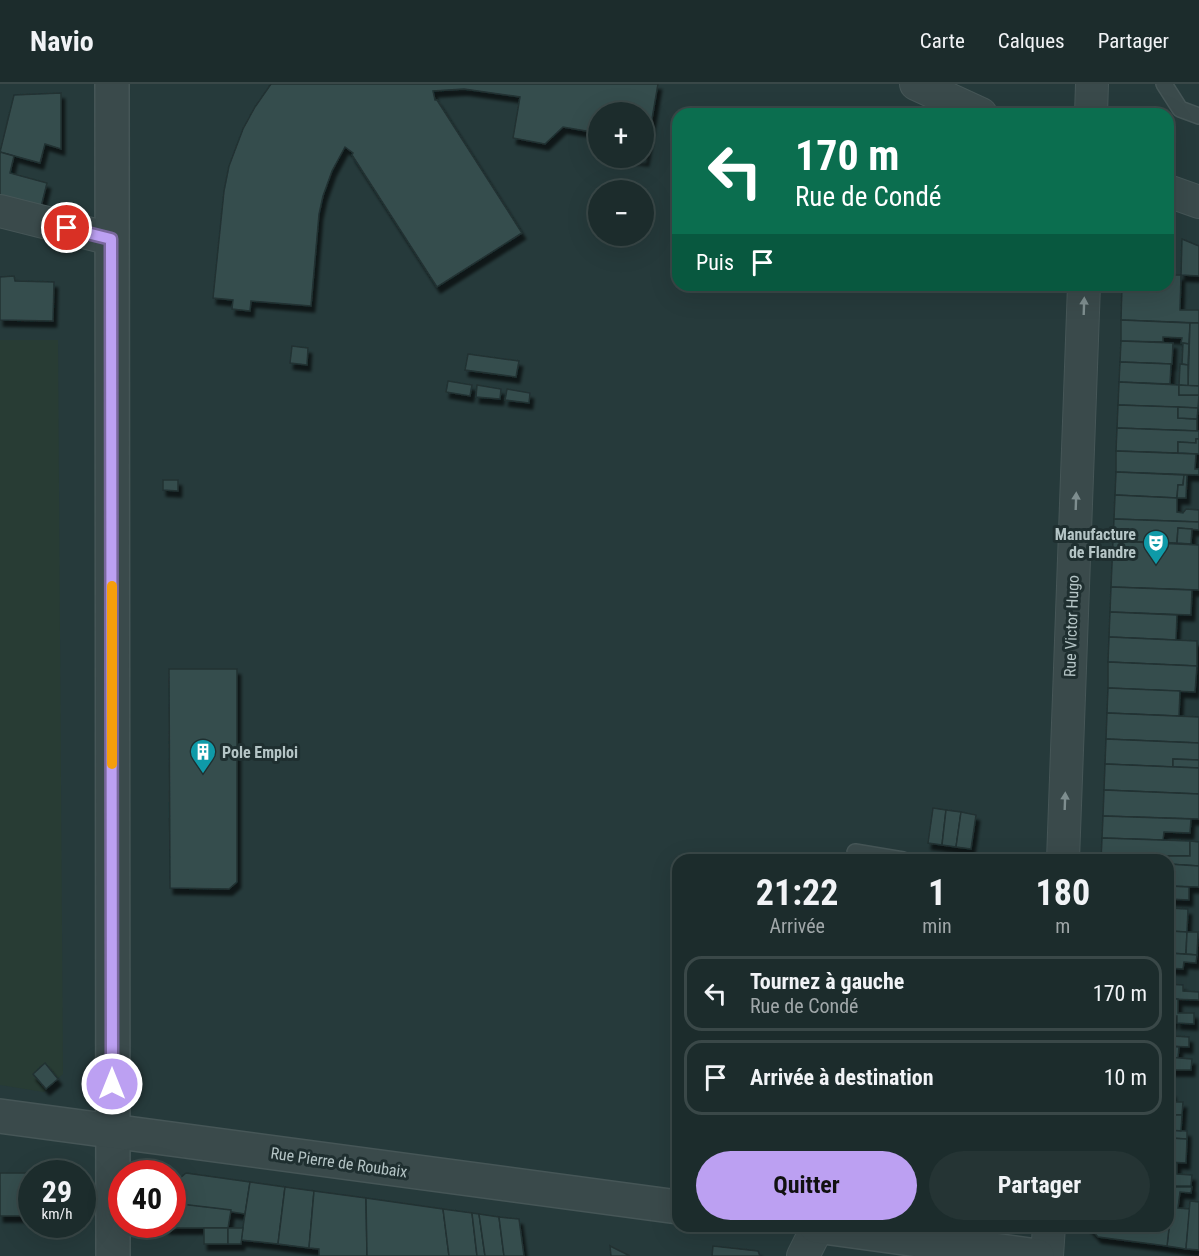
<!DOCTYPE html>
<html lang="fr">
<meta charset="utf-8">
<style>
body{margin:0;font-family:"Roboto Condensed",sans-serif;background:#253434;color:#f1f3f6;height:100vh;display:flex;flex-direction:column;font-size:22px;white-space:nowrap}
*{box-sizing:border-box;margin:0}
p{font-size:20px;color:#a0a7a9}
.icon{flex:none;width:33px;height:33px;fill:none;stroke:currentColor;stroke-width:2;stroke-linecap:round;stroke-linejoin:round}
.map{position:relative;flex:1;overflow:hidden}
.panel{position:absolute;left:672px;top:770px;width:502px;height:378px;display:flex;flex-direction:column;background:#1c2c2c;border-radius:18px;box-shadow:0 6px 24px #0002,0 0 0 2px #3a4848}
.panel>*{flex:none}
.guide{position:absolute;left:672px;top:24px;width:502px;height:183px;border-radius:18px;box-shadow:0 6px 24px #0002,0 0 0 2px #3a4848;background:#0b6e4f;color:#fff;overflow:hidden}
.tools{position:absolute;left:588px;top:18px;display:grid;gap:12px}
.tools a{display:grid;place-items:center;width:66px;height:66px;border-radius:50%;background:#1c2c2c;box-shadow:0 6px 24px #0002,0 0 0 2px #3a4848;font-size:30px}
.speed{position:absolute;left:18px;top:1076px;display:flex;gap:12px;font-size:30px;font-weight:700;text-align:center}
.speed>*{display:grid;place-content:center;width:78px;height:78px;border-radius:50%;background:#1c2c2c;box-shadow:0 6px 24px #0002,0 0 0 2px #3a4848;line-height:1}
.speed small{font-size:15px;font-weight:400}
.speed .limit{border:9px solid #d22;background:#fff;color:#111}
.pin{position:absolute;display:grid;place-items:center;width:51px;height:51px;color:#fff;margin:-26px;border:3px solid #fff;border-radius:50%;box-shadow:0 2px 6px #0007}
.me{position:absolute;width:66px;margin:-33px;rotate:0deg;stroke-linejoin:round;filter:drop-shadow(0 0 4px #0008)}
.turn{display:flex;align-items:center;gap:21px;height:126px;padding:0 24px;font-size:27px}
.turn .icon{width:78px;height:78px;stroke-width:2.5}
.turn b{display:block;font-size:42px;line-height:51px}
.then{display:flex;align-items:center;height:57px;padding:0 24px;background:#0003;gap:12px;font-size:22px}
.eta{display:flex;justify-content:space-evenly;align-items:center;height:102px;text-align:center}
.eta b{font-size:36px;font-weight:700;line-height:42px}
.action{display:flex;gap:12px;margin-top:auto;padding:12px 24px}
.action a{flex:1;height:69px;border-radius:36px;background:#bca0f2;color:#111;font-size:24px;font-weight:700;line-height:69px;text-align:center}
.action a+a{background:#253434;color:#f1f3f6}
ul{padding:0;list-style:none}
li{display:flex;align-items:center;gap:18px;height:75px;margin:0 12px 9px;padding:0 12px;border:3px solid #3a4848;border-radius:18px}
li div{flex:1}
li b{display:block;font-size:22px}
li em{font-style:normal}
header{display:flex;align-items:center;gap:36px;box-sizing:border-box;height:84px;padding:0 30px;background:#1c2c2c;border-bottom:2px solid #3a4848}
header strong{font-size:28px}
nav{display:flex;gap:33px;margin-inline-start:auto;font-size:21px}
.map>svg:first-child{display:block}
.green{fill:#283c34}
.building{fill:#364d4e;stroke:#213132;stroke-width:1.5;filter:url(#shadow)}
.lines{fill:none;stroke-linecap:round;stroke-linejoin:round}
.service-casing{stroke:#465657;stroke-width:18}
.minor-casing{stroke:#465657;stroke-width:34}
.tertiary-casing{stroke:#465657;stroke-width:36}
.service{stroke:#3a4a4b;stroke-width:15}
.minor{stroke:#3a4a4b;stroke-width:32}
.tertiary{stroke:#3a4a4b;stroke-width:33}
.oneway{fill:#7e8e8f}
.route-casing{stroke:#7a689d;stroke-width:15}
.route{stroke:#bca0f2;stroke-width:10}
.slow{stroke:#f59e0b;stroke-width:10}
.labels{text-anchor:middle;stroke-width:6;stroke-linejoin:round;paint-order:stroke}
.poi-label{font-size:16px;font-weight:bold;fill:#b5c5c6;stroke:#1f2f30;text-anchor:end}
.street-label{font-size:16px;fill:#b5c5c6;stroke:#1f2f30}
</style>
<header>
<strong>Navio</strong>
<nav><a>Carte</a><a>Calques</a><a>Partager</a></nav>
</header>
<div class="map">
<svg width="1199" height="1172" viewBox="0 0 1199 1172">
<defs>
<filter id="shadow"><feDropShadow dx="3.5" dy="6" stdDeviation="1.5" flood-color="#0009"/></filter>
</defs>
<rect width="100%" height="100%" fill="#263a3b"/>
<path class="green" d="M0,256H58L63,990L44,1008L0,1001Z"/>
<g class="building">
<path d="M271,0H658L645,76L630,74H644V28H598V49L563,43L545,60L513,54L520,13L464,5L433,7L435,16H437L522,149L437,203L352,71L353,69L345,63L332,87L323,112L319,130L311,222L251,217L250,227L232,225L233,216L213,214L224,107L229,82L243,45L255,23Z"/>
<path d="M61,9V65L45,60L40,79L0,68L14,11Z"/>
<path d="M0,68L14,72L10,89L47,99L41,123L0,113Z"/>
<path d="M1182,155L1199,162V192L1181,191Z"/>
<path d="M1168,191H1181L1180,226H1199V239L1121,236L1122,201H1168Z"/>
<path d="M14,192L15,197L54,198L53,237L0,236V193Z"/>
<path d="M1121,236L1190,239L1189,260L1181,259L1182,254L1163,253V258L1121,257Z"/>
<path d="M1190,239H1199V302H1188Z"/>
<path d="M1121,257L1173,259L1172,280L1120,278Z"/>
<path d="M1183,259L1189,260L1188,281L1182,280Z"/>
<path d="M292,262L308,264L307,281L290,279Z"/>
<path d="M468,270L519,277L516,293L465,286Z"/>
<path d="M1120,278L1171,280L1170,300L1119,298Z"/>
<path d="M1180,280L1188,281V302L1179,301Z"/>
<path d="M448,297L472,301L470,312L446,308Z"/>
<path d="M1119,298L1179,301V311H1199L1198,324L1118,321Z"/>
<path d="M477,301L501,305L500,315L476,313Z"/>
<path d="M1179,301L1199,302V311H1179Z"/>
<path d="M507,305L530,309L529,319L505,316Z"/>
<path d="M1118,321L1178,323V334L1197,335V347L1117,344Z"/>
<path d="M1178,323L1198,324L1197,335L1178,334Z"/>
<path d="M1117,344L1199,347V355H1196V359L1178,358V369L1116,367Z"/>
<path d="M1196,355H1199V370L1178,369V358L1196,359Z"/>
<path d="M1116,367L1196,370L1195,385H1199V391L1116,388Z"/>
<path d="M1116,388L1184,391L1183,401H1178L1177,414L1115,411Z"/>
<path d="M1184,391H1187L1186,414H1177L1178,401H1183Z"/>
<path d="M163,396H178V407L163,406Z"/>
<path d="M1115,411L1177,414V428L1183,429L1186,425L1199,426V438L1114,435Z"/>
<path d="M1114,435L1199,438V446L1178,444L1177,459L1113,457Z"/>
<path d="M1178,444L1192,445L1191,460L1177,459Z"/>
<path d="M1113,457L1199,461V506L1111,503Z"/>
<path d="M1111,503L1192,506L1191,531L1110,528Z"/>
<path d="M1110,528L1177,531L1176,556L1109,553Z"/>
<path d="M1109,553L1197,557V582L1108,578Z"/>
<path d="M1108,578L1197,582L1195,608L1108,604Z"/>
<path d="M169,585H237V798L229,805L170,804Z"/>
<path d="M1108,604L1180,607L1179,632L1107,629Z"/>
<path d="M1107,629L1199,633V659L1106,655Z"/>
<path d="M1106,655L1199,659V676L1173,675V683L1105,680Z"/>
<path d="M1173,675L1199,676V684L1173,683Z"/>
<path d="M1105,680L1199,684V710L1104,706Z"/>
<path d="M1104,706L1199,710V735L1103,732Z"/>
<path d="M933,724L946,726L942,761L928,759Z"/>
<path d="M946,726L961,728L956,763L942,761Z"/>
<path d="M961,728L976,731L971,765L956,763Z"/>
<path d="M1103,732L1191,735L1190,749L1164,748L1163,756L1102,754Z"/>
<path d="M1102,754L1190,757V772H1163L1162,776H1101Z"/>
<path d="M1190,757L1199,758V782L1168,780V776H1162L1163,772H1190Z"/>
<path d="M1168,780L1199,782V803L1168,802Z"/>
<path d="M1168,802L1189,803V816L1168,815Z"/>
<path d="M1168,824L1188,825L1187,848L1168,847Z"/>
<path d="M1168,847L1187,848L1186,870L1168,869Z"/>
<path d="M1187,848H1198L1197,871L1186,870Z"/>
<path d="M1168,869L1197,871L1196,879L1184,878L1183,885L1168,884Z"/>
<path d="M1168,900L1183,901V907L1199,908V916L1168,915Z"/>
<path d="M1168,915H1178V929H1194V940L1177,939V932H1174L1173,939L1168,938Z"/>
<path d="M1168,948L1173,949V952L1189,953V963L1168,962Z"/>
<path d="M1168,962L1179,963L1178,974L1168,973Z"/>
<path d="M1168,973L1192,975L1191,986H1168Z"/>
<path d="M45,979L58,995L46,1005L33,990Z"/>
<path d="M1168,1008H1172V1018H1183L1182,1031H1168Z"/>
<path d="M1168,1031H1171V1046L1187,1047V1055L1168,1054Z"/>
<path d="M1171,1031H1182L1181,1047L1171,1046Z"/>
<path d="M1168,1054L1187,1055L1186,1079L1168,1078Z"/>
<path d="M1168,1078L1177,1079V1090L1192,1091L1191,1102H1168Z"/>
<rect x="0" y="1089" width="32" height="43"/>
<path d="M186,1089L250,1098L245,1130L172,1119V1101Z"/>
<path d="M250,1098L285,1103L278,1160L241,1156Z"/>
<path d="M285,1103L314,1107L309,1164L278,1160Z"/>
<path d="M1173,1103H1192L1191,1109L1180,1108L1178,1124L1190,1125L1186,1165L1167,1162Z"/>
<path d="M314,1107L366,1114L367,1172H319V1165L309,1164Z"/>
<path d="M366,1114L443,1125L449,1172H367Z"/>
<path d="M1190,1117L1199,1118V1166L1186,1165Z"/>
<path d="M172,1119L231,1126L228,1144H166V1140H172Z"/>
<path d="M443,1125L472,1129L477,1172H449Z"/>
<path d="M1168,1127H1171L1167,1162L1098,1153L1088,1142H1168Z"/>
<path d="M472,1129L479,1130L485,1172H477Z"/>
<path d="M479,1130L499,1133L504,1172H485Z"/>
<path d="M499,1133L519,1135L524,1172H504Z"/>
<rect x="204" y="1144" width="24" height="16"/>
<path d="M228,1144H243L241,1160H228Z"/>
<path d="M610,1162L630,1172H611Z"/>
<path d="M713,1162L758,1167L760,1172H712Z"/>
</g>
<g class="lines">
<defs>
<g id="service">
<path d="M1164,0L1180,25L1199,32"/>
<path d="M855,768L903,776"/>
</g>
<g id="minor">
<path d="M916,0L981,30"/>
<path d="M1091,30L1092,0"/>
<path d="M1168,107L1199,118"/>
<path d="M0,127L111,155"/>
<path d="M1063,776L1084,201"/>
<path d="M803,1172L818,1142"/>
<path d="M1047,1172L1049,1142"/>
</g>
<g id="tertiary">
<path d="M112,0L113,1172"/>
<path d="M0,1032L678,1123"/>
<path d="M816,1142L1037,1172"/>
</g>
</defs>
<use href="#service" class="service-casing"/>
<use href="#minor" class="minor-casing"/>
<use href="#tertiary" class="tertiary-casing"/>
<use href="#service" class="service"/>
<use href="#minor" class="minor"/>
<use href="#tertiary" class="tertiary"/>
</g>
<defs><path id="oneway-solid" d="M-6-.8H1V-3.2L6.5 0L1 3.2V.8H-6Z" transform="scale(1.5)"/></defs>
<g class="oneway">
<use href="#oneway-solid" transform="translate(1084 222) rotate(-88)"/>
<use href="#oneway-solid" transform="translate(1076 417) rotate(-88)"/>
<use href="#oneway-solid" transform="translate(1065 717) rotate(-88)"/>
</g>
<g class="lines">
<defs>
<path id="route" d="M67,144L111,155L112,1000"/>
</defs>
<use href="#route" class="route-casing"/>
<use href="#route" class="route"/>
<path class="slow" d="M112,502V680"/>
</g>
<defs>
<symbol id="theatre-pin" viewBox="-11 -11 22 30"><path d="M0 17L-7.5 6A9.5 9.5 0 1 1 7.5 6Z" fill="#0f9aa8" stroke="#1f2f30"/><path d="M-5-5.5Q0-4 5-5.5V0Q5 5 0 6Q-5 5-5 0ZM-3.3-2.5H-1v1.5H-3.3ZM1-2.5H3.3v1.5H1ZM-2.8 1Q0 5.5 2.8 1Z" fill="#fff"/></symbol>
<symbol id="building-pin" viewBox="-11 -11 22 30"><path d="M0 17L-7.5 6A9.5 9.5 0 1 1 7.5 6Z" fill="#0f9aa8" stroke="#1f2f30"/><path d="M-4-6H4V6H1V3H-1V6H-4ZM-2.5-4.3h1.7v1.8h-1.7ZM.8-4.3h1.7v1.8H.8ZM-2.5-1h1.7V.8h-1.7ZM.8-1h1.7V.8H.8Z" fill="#fff"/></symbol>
</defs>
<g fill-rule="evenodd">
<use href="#theatre-pin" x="1141" y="444" width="30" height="40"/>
<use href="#building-pin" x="188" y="653" width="30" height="40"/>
</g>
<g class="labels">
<g class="poi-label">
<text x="1136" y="456">Manufacture<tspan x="1136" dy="18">de Flandre</tspan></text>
<text x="222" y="674" text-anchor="start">Pole Emploi</text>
</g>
<g class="street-label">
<text transform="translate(1071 542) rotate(-88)" y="6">Rue Victor Hugo</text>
<text transform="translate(339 1078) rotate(8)" y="6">Rue Pierre de Roubaix</text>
</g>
</g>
</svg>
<div class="tools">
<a>+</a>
<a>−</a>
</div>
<div class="speed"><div>29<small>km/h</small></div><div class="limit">40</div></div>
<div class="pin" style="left:67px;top:144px;background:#d93025"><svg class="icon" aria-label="arrive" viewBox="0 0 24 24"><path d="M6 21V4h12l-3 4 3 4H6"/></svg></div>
<svg class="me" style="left:112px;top:1000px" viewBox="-20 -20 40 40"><circle r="17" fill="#bca0f2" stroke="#fff" stroke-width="3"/><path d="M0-11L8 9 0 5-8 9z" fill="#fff"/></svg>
<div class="guide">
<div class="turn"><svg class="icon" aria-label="left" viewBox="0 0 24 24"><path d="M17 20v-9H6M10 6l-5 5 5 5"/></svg><div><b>170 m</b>Rue de Condé</div></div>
<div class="then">Puis<svg class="icon" aria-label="arrive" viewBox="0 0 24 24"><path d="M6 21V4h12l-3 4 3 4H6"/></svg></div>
</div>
<section class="panel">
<div class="eta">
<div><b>21:22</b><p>Arrivée</p></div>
<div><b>1</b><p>min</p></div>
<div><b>180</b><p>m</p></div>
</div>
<ul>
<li><svg class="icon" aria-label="left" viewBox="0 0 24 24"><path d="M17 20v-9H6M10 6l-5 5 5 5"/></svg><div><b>Tournez à gauche</b><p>Rue de Condé</p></div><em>170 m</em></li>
<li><svg class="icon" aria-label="arrive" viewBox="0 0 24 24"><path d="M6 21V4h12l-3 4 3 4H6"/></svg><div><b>Arrivée à destination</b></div><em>10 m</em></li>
</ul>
<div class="action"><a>Quitter</a><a>Partager</a></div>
</section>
</div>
